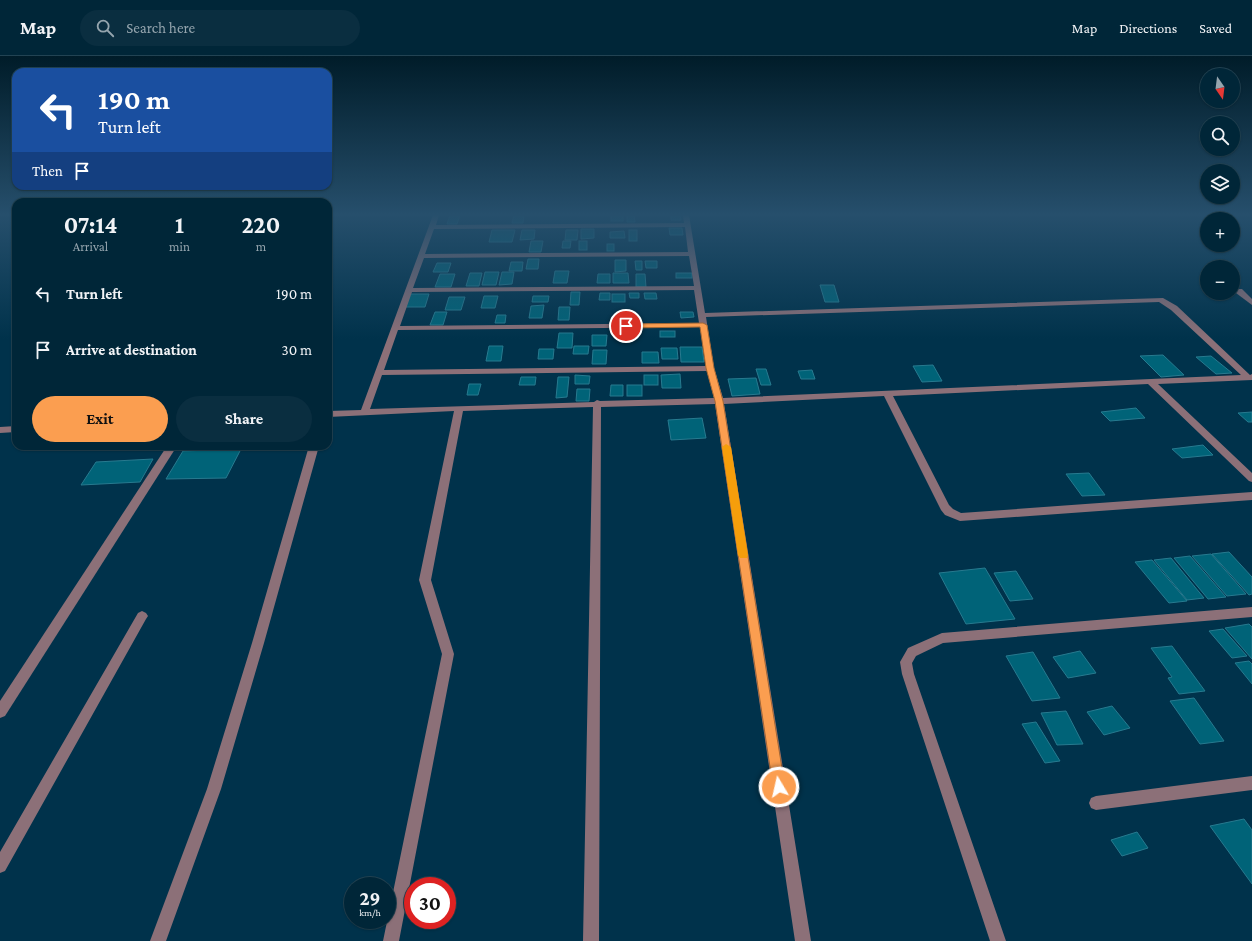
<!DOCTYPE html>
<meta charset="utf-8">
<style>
body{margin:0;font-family:"Crimson Pro",serif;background:#0a2e40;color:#f1f3f6;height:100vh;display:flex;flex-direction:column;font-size:15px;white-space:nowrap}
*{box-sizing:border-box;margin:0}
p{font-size:13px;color:#95a5ae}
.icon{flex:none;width:22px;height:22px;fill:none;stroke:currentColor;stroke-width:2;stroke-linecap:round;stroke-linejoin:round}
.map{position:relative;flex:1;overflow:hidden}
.side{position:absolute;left:12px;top:142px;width:320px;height:252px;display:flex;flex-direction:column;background:#002638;border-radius:12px;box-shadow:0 1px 3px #0004,0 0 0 1px #224353}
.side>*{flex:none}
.top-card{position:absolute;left:12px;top:12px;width:320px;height:122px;border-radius:12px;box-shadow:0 1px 3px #0004,0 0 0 1px #224353;background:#1a4fa0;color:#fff;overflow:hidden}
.needle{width:26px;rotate:166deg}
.tools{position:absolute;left:1200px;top:12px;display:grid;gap:8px}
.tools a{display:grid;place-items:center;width:40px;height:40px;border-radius:50%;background:#002638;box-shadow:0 1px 3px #0004,0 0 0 1px #224353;font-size:20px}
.speed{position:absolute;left:344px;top:821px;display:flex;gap:8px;font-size:20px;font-weight:700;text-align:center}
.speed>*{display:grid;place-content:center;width:52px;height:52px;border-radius:50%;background:#002638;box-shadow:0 1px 3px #0004,0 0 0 1px #224353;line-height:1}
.speed small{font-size:10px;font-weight:400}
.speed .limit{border:6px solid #d22;background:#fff;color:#111}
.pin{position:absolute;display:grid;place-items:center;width:34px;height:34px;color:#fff;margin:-17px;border:2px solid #fff;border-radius:50%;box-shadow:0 1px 4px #0007}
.me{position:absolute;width:44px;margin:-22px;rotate:351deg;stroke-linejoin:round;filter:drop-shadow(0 0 3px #0008)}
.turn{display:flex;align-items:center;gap:14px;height:84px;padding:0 20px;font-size:18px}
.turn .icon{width:52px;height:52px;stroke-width:2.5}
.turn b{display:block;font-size:28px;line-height:34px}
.then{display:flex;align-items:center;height:38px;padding:0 20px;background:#0003;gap:8px;font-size:15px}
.eta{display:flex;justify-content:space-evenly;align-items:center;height:68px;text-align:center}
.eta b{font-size:24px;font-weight:700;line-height:28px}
.primary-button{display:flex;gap:8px;margin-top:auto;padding:8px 20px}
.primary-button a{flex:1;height:46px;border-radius:24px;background:#fb9e50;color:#111;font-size:16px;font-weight:700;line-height:46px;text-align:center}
.primary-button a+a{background:#0a2e40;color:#f1f3f6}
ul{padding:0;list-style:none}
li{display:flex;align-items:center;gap:12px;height:56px;padding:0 20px}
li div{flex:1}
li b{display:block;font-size:15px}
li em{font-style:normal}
header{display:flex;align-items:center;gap:24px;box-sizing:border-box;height:56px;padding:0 20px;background:#002638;border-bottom:1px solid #224353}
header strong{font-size:19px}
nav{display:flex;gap:22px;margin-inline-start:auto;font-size:14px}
.search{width:280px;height:36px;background:#0a2e40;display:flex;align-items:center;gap:10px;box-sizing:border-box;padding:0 14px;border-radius:22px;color:#95a5ae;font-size:15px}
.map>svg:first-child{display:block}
.building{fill:#006378;stroke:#277a8f}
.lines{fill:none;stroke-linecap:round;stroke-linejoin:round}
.minor{fill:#8c7078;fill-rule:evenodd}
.route{fill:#fb9e50;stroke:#a36734}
.slow{fill:#f59e0b}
</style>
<header>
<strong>Map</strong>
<div class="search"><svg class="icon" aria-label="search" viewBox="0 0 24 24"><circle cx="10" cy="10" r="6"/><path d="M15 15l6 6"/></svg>Search here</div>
<nav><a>Map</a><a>Directions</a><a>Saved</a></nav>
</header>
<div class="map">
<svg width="1252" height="885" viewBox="0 0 1252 885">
<rect width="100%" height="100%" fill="#00324b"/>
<g class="building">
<path d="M450,159H460L457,168H447Z"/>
<path d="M514,159H524L523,167H512Z"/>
<rect x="611" y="159" width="12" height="6"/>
<path d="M627,159H634L635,166H627Z"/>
<path d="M671,159H680L681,164H671Z"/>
<path d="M669,172H682L683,179H670Z"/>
<path d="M581,173H594V182L581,183Z"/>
<path d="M492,174H515L512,186H489Z"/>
<path d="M522,174H535L534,183L520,184Z"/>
<path d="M566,174H578L577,184H565Z"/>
<rect x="629" y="174" width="8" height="11"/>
<path d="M624,175L625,182H610V176Z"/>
<path d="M531,185H543L541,196H529Z"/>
<path d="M563,185H571L570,192H562Z"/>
<rect x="579" y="185" width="8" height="9"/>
<rect x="607" y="188" width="7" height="7"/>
<path d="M528,203H539L538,213H526Z"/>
<path d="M615,204H626V215L615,216Z"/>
<path d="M635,205H642V214H636Z"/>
<path d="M645,205H657V212H646Z"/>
<path d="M511,206H523L522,215H509Z"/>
<path d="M437,207H451L448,216H433Z"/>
<path d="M555,215H569L567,227H553Z"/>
<path d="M485,216H499L496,229H482Z"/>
<path d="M502,216H514L512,228L499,229Z"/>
<path d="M470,217H482L479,230H466Z"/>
<path d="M613,217H628L629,227H613Z"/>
<rect x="676" y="217" width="16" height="5"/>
<path d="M440,218H455L451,231H435Z"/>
<path d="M598,218H610V227H597Z"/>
<path d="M636,218H645L646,231H636Z"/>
<path d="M820,229H834L839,246H825Z"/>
<path d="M571,236H580L579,249H570Z"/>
<path d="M600,237H610V244H599Z"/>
<path d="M629,237H639V242H630Z"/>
<path d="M644,237H656L657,243H645Z"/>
<path d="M410,238H429L425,251H404Z"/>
<rect x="612" y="238" width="13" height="8"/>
<path d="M484,240H498L495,252H481Z"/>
<path d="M533,240H549L548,246H532Z"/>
<path d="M449,241H465L461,254H445Z"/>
<path d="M544,249L542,262H529L531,250Z"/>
<path d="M559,251H570L569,264H558Z"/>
<path d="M435,256H447L443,269H430Z"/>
<path d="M680,256H693L694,261L681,262Z"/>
<path d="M497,259H506L505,267H495Z"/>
<rect x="660" y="275" width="15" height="6"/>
<path d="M559,277H573L572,292H557Z"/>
<path d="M592,279H607L606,290H592Z"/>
<path d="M489,290H503L501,305H486Z"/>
<path d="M574,290H589L588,298H573Z"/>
<path d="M680,291H702L704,306H681Z"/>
<path d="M661,292H677L678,303H662Z"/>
<path d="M539,293H554L553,303H538Z"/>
<path d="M593,294H607L606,308H592Z"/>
<path d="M642,296H658L659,307H642Z"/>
<path d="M1163,299L1184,319L1161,321L1140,300Z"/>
<path d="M1211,300L1232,317L1216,318L1196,301Z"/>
<path d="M933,309L942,325L922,326L913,310Z"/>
<path d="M756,313H766L771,329H761Z"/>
<path d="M812,314L815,323H801L798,315Z"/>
<path d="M680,318L681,332H662L661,319Z"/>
<path d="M575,319L590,320L589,328H575Z"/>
<rect x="644" y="319" width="14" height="10"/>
<path d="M521,321H536L535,329H519Z"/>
<path d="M558,321H569L567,341L556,342Z"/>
<path d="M756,322L760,338L732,340L728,323Z"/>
<path d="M469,328H481L478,339H467Z"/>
<path d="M611,329H623V340H610Z"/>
<rect x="627" y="329" width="15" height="11"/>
<path d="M577,333H590L589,345H576Z"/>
<path d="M1136,352L1145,362L1110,365L1101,356Z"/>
<path d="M1252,356V366H1248L1238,357Z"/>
<path d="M702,362L706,382L671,384L668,364Z"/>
<path d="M1203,389L1213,399L1182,402L1172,393Z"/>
<path d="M241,393L226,422L166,423L183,395Z"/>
<path d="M153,403L140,426L81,429L96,406Z"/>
<path d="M1089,417L1105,439L1082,440L1066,418Z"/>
<path d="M1229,496L1252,521V538L1249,539L1212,498Z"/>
<path d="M1211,498L1246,538L1227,540L1192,500Z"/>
<path d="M1190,500L1226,541L1208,543L1174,502Z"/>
<path d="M1171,502L1204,542L1187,544L1154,504Z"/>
<path d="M1152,504L1187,545L1169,547L1135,506Z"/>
<path d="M985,512L1015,563L966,568L939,517Z"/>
<path d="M1016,515L1033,543L1010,545L994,517Z"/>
<path d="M1249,568L1252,571V603L1225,572Z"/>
<path d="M1223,573L1247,600L1232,602L1209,575Z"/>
<path d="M1172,590L1205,635L1179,638L1168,622L1172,621L1151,592Z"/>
<path d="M1080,595L1096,617L1068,622L1053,601Z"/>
<path d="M1033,596L1060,642L1032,645L1006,600Z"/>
<path d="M1249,605L1252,608V628L1235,607Z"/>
<path d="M1194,642L1224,685L1200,688L1170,645Z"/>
<path d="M1112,650L1130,672L1104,679L1087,656Z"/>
<path d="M1066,655L1083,688L1057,689L1041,657Z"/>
<path d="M1036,666L1060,705L1045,707L1022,668Z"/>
<path d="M1244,763L1252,774V828L1210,770Z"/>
<path d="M1137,776L1148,792L1122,800L1111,784Z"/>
</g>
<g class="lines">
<g class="minor">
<path d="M433,159H439L436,169L684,167L683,159H689L705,257L1163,242L1177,250L1250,319L1252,318V324L1158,328L1252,417V426L1249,425L1148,328L893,340L949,449L953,453L961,457L1252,436V444L960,465L945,459L941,454L884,340L724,348L811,885H795L715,348L601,351L599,885H583L593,351L463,355L431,524L454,598L399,885H383L442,598L419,524L454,355L328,361V355L361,354ZM685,171L688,196L425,198L434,173ZM689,200L694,230L413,232L424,202ZM694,234L699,267L400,270L412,236ZM1159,246L1171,254L1241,319L723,342L714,312L706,261ZM700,271L706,310L384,314L398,274ZM707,315L714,342L600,345L597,344L594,346L370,353L382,319Z"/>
<path d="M1236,233H1242L1252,243V249L1236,237Z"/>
<path d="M16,370V376L0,377V371Z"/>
<path d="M167,390H177L5,660L0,662V645Z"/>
<path d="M309,390H319L264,587L221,733L166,885H150L207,733L252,587Z"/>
<path d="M1252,551V561L943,587L916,600L912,607L914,618L1006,885H990L902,618L900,606L908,592L942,577Z"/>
<path d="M142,555L146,557L148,560L146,563L5,815L0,817V796L138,557Z"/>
<path d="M1252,720V734L1096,754L1091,752L1089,747L1091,742L1096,740Z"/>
</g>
</g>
<linearGradient id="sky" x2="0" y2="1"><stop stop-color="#001c29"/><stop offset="0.56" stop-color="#264f6c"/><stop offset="1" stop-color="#264f6c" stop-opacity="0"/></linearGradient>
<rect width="1252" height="283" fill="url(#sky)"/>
<path class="route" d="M703,267L707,269L714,312L723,345L785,731L783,735L779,737L774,735L773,731L715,345L706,312L700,271L626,272L623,270L626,268Z"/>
<path class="slow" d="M726,388L731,391L748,499L747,502H740L738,499L722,391Z"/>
</svg>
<div class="tools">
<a><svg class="needle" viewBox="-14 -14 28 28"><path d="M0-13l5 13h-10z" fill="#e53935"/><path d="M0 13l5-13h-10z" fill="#95a5ae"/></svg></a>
<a><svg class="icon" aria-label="search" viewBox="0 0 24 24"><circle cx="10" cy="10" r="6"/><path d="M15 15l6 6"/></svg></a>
<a><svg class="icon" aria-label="layers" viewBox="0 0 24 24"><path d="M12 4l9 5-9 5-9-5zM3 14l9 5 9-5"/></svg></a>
<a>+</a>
<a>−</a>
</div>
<div class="speed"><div>29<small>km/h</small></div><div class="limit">30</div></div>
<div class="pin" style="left:626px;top:270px;background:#d93025"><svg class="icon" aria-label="arrive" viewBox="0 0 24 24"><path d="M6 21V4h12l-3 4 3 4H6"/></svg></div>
<svg class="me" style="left:779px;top:731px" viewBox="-20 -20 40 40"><circle r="17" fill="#fb9e50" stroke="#fff" stroke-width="3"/><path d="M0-11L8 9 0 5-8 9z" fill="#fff"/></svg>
<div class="top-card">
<div class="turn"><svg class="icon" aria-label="left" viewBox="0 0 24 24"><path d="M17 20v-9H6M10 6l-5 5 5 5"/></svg><div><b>190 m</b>Turn left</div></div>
<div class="then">Then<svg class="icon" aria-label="arrive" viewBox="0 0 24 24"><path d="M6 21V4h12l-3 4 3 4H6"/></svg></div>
</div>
<section class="side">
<div class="eta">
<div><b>07:14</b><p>Arrival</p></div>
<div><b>1</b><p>min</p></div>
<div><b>220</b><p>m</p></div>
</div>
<ul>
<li><svg class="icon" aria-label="left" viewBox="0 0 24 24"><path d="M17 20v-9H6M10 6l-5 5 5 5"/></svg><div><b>Turn left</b></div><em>190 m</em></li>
<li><svg class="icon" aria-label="arrive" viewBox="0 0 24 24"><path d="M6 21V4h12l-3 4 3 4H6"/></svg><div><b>Arrive at destination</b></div><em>30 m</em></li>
</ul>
<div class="primary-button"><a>Exit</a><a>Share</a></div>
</section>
</div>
